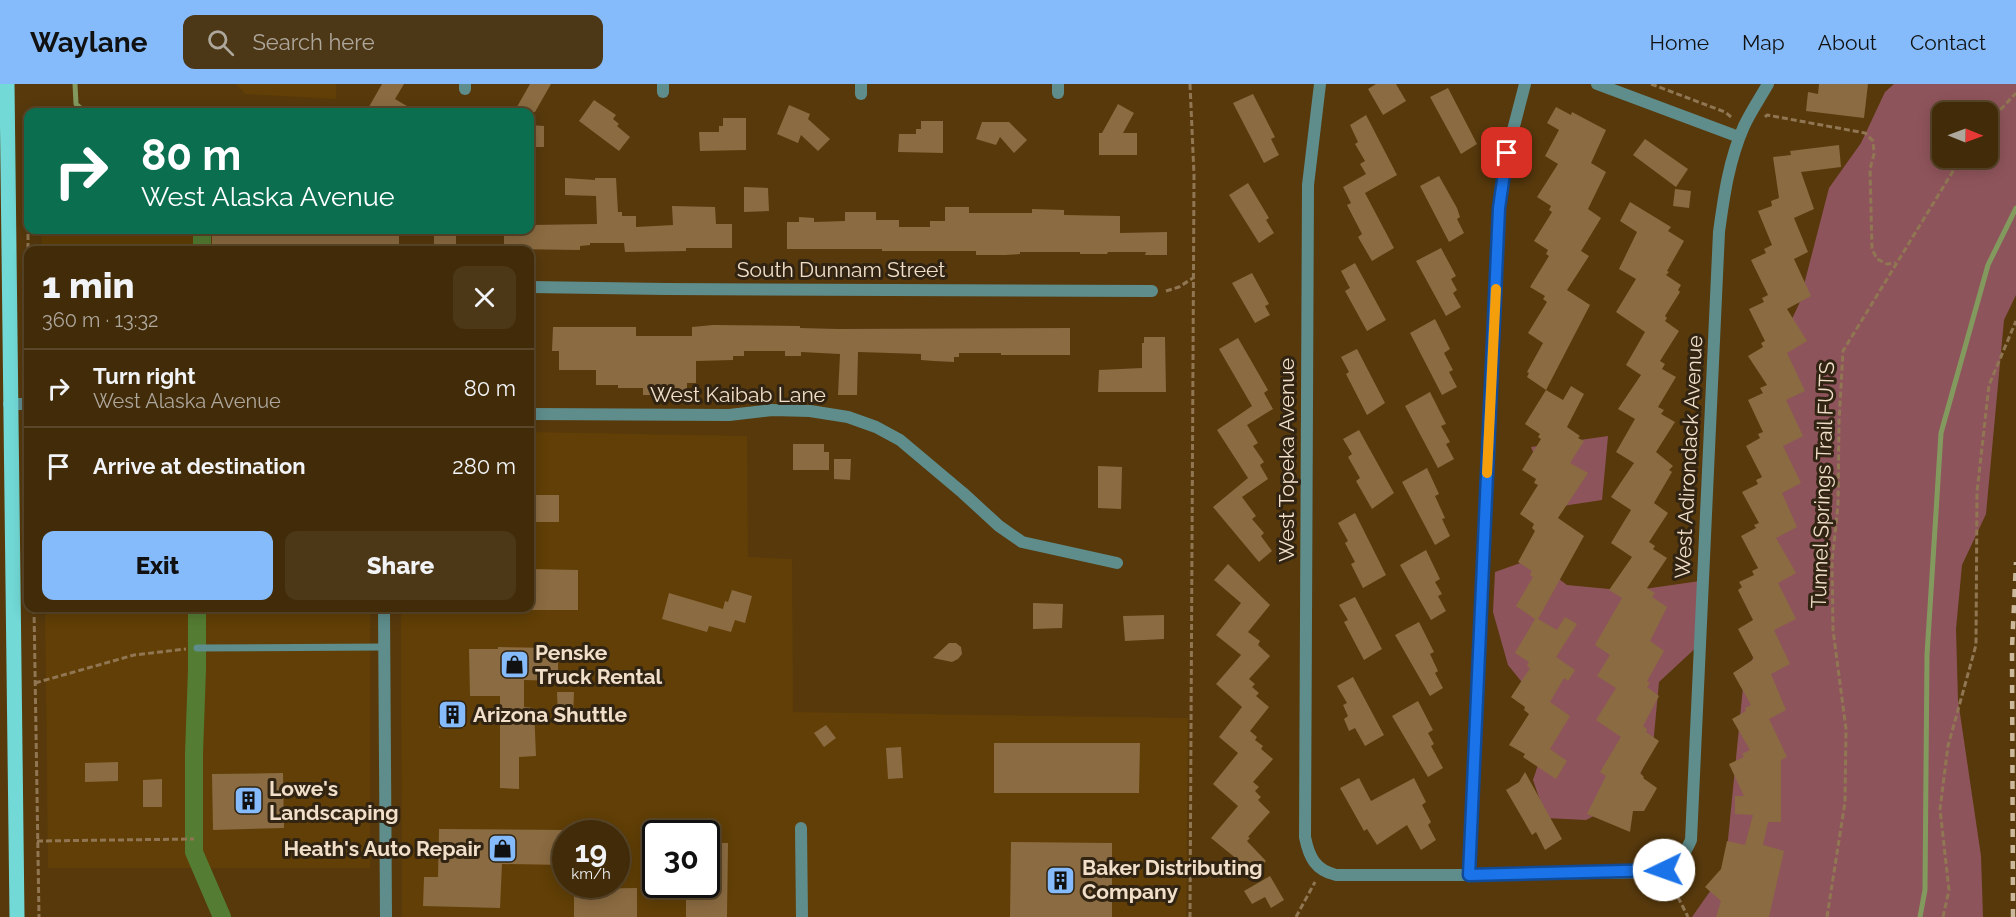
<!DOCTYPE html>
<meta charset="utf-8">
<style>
body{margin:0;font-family:Raleway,sans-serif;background:#4c3717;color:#f1f3f6;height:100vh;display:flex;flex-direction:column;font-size:22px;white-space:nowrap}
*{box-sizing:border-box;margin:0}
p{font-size:20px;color:#aea79c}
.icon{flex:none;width:33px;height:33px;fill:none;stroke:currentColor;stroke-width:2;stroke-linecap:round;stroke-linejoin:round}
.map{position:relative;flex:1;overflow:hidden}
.side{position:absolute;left:24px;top:162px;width:510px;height:366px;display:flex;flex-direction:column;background:#412b09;border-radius:12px;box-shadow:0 3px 15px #0003,0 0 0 2px #5a472a}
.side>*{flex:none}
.top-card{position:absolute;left:24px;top:24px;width:510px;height:126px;border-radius:12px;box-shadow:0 3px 15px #0003,0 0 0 2px #5a472a;background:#0b6e4f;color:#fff;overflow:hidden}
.needle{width:39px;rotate:91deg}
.buttons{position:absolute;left:1932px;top:18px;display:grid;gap:12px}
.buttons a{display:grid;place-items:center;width:66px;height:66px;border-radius:12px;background:#412b09;box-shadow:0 3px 15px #0003,0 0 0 2px #5a472a;font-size:30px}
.speed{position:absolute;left:552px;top:736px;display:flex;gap:12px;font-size:30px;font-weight:700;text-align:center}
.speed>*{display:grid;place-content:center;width:78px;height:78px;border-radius:50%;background:#412b09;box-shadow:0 3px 15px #0003,0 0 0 2px #5a472a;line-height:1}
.speed small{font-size:15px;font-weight:400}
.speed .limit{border:3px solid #111;border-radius:9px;background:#fff;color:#111}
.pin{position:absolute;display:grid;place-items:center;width:51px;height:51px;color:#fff;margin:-26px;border-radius:12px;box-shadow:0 3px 9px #0006}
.me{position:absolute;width:66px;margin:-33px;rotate:267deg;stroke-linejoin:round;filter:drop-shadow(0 0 4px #0008)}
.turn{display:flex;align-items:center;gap:21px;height:126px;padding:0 18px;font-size:27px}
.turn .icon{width:78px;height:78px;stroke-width:2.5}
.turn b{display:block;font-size:42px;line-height:51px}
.round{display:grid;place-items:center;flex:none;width:63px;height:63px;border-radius:12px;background:#4c3717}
.headline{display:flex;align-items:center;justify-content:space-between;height:102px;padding:0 18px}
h1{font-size:36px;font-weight:800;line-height:45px}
.cta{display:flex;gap:12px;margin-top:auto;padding:12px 18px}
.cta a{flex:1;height:69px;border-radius:12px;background:#85bbfb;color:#111;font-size:24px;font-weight:800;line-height:69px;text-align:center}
.cta a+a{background:#4c3717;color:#f1f3f6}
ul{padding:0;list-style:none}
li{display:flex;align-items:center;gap:18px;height:78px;padding:0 18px;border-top:2px solid #5a472a}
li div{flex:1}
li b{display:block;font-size:22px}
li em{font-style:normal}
header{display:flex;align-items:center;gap:36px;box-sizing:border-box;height:84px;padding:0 30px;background:#85bbfb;color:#111}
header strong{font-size:28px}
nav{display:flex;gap:33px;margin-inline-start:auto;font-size:21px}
.search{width:420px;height:54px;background:#4c3717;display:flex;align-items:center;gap:15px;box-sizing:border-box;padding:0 21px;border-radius:12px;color:#aea79c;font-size:22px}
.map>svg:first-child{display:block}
.built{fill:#613f06;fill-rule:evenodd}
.green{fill:#8e545b;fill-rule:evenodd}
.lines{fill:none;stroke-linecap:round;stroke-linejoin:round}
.stream{stroke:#839a5f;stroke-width:5}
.canal{stroke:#547c32;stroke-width:18}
.building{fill:#8b6b41}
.path{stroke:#907652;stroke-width:3;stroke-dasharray:6 3;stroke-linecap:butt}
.lane{stroke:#5e8d8c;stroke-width:7}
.street{stroke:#5e8d8c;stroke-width:12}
.primary{stroke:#72d9d6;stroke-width:15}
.rail{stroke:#ccb89c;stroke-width:4.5;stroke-dasharray:8 8;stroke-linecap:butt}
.route-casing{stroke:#114b97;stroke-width:15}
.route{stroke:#1a73e8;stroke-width:10}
.slow{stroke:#f59e0b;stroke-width:10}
.labels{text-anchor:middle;stroke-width:6;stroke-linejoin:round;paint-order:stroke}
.street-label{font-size:21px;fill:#f1dfc9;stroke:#312412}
.poi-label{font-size:21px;font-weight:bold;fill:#f1dfc9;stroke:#312412;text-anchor:start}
</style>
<header>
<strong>Waylane</strong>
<div class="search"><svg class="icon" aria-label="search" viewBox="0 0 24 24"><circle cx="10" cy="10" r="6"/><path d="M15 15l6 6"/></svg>Search here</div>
<nav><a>Home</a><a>Map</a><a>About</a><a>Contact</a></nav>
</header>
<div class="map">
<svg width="2016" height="833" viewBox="0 0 2016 833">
<rect width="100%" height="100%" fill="#57390c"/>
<g class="built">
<path d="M236,0H336V15L245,10Z"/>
<path d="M41,146H358V166H42Z"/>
<path d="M530,348L747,352L748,473L792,475L793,628L1188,634L1186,833H402L401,524H530ZM566,750H616V801H566ZM656,750H706V801H656Z"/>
<path d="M45,524H370V784H48Z"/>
</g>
<g class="green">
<path d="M1894,0H2016V211L2004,236L1986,430L1962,481L1956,545L1958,616L1981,772L1983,833H1692L1725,786L1744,593L1768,542L1775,271L1799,220L1829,104L1861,59L1885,8ZM1942,28H1988V74H1942Z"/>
<path d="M1608,352L1602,416L1556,423L1531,363Z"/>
<path d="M1532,475L1567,501L1630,507L1707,496L1700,560L1659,598L1653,662L1629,714L1586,736L1546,734L1533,696L1544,663L1537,617L1508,581L1493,528L1495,488Z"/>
</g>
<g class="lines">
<g class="stream">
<path d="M75,0L76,20L85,28"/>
<path d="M1920,833L1925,806L1927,571L1941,349L1988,181L2016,124"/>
</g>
<g class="canal">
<path d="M202,146V166"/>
<path d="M197,524V585L194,670V768L222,833"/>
</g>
</g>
<g class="building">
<path d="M382,0H404L395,15L417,28H366Z"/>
<path d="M530,0H551L535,28H514Z"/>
<path d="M1376,0H1396L1406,17L1383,31L1368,5Z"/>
<path d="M1819,0H1868L1864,34L1806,27L1808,8L1818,10Z"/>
<path d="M1448,4L1477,60L1461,70L1430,13Z"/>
<path d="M1253,10L1275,53L1271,55L1279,71L1264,79L1233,19Z"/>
<path d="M594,16L616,31L613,35L619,40L617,42L630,53L619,67L579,37Z"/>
<path d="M1118,20L1134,29L1123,49H1137V71H1099V49H1102Z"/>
<path d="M789,21L810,30L808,35L830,55L818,67L801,51L798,59L777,50Z"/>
<path d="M1556,23L1571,31L1572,28L1606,46L1591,79L1606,88L1588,125L1601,134L1581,167L1589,172L1567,206L1590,221L1546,306L1563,316L1571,302L1584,310L1567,343L1580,352L1578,354L1584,357L1570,379L1588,389L1558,434L1584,452L1538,535L1557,546L1565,533L1577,540L1556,573L1575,586L1568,597L1564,594L1550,618L1570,632L1550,665L1567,677L1556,695L1523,673L1525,670L1509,661L1529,630L1524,626L1525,623L1511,613L1530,584L1527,582L1529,578L1515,569L1535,535L1516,522L1533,493L1530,491L1532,487L1518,478L1535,447L1532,444L1534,440L1520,430L1538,401L1534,399L1536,395L1522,386L1541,355L1538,353L1540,350L1525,340L1546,306L1527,293L1529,289L1527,288L1543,259L1528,249L1547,218L1543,215L1545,212L1530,203L1549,172L1546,170L1548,166L1534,157L1552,128L1549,126L1551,122L1537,113L1558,80L1545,72L1559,46L1547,39Z"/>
<path d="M1366,31L1397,91L1365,109L1394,164L1372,177L1358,153L1362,150L1347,121L1351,119L1343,103L1366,90L1360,80L1365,77L1355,60L1358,58L1350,41Z"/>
<path d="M723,34H746V66L700,67L699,48H719V42H723Z"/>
<path d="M921,37H943V69L898,68L899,50H916V45H921Z"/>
<path d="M982,38H1009L1027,56L1014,69L1000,53L996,61L976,55Z"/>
<path d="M530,41L544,42V63H530Z"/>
<path d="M1645,55L1688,85L1676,103L1633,71Z"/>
<path d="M1839,61L1841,83L1801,88L1814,125L1794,134L1808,168L1794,175L1811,212L1787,225L1807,257L1787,269L1805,307L1786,316L1803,352L1783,362L1801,399L1782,409L1797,443L1776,454L1796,489L1778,499L1796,535L1774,546L1790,580L1771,590L1786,626L1769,635L1787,673L1781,676V738H1768L1763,761L1784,767L1769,833H1716L1721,817L1705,803L1721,785L1727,757L1745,761L1753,731L1735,730V712H1744L1729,680L1744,673L1742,670L1750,666L1732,635L1746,627L1745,624L1751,621L1733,589L1754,575L1738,545L1753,536L1738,506L1742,503L1739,498L1754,491L1752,487L1758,484L1741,452L1756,444L1754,441L1759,439L1742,408L1758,400L1756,396L1762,393L1746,362L1760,354L1758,350L1763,348L1748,316L1763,309L1760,304L1767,301L1748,272L1763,263L1761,259L1765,257L1749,225L1764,218L1762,214L1768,211L1751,176L1766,169L1764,165L1772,161L1758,127L1772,122L1771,117L1779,114L1773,73L1791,71L1790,67Z"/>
<path d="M1439,92L1457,124L1460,133L1457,135L1464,149L1449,158L1420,102Z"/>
<path d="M565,94L595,96V94H616L618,128H622V132H636V143L673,141L672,122L715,123L716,140H732V164H686V167L625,168L624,159H590V161L580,162V166L504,165V146H530V141L597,140L596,112L565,111Z"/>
<path d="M1248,99L1269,134L1266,136L1274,149L1259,159L1229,111Z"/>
<path d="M744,103L768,104L769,127L744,128Z"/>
<path d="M1675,105L1691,107L1689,124L1673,122Z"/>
<path d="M1630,118L1671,143L1668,147L1684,157L1667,187L1669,188L1666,191L1681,201L1678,206L1680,208L1665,232L1667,234L1665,237L1679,247L1660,277L1665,280L1662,285L1676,293L1658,323L1664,326L1661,330L1675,338L1656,368L1673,382L1669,386L1672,388L1654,419L1668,429L1649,458L1655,462L1653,465L1667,474L1647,504L1655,509L1652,513L1667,523L1650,557L1664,567L1647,597L1650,599L1647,603L1659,612L1643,642L1647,645L1646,648L1659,657L1640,689L1644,693L1643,694L1657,704L1644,727H1633L1630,748L1587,730L1606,692L1600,688L1621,653L1596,636L1616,604L1597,592L1610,571L1595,561L1622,514L1609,506L1632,473L1611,459L1631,426L1611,413L1634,379L1616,368L1635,335L1618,325L1641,291L1626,281L1645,248L1616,228L1636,195L1619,185L1637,148L1620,137Z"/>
<path d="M945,123H969V129H1032V125L1064,126V131L1120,132V149L1167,148V171H1145L1146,168H1108L1107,170H1080V168H1020V170L1005,171H976V167H882V165H787V138H799V133L814,134V138L845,137V128H876V136H899V143H930V137H945Z"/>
<rect x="212" y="146" width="187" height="20"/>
<rect x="434" y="146" width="22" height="20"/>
<path d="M1441,164L1456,192L1451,195L1457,206L1453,209L1461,223L1446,232L1416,177Z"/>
<path d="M1355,179L1386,236L1367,247L1345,207L1350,204L1341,187Z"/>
<path d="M1252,189L1269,220L1265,222L1270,231L1255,239L1232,199Z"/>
<path d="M1435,235L1450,265L1444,269L1453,286L1449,288L1457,303L1442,311L1410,249Z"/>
<path d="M713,241L800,242V244L838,245L1070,244V271H1001V269H959V273H954V278L934,277L921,276V270L858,268L857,311H838L840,270L801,268V272H785V267H744V272H733V276L696,277V299H687V311H643V304H618V301H596V286H559V267H552L553,243H636V252H692V243Z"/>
<path d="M1144,253H1165L1166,308H1098L1099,286L1142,284V259H1144Z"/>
<path d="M1238,254L1268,306L1264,309L1273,325L1247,341L1258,359L1253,362L1264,378L1260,381L1268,395L1242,413L1256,432L1252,435L1264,449L1261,452L1272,467L1259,478L1213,423L1248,394L1217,346L1252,322L1219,265Z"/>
<path d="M1357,265L1385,319L1367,331L1346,290L1349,288L1341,273Z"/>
<path d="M1430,308L1446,340L1441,342L1450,358L1446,360L1454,375L1438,384L1405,322Z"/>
<path d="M1359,346L1394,409L1372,425L1356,397L1360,394L1348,373L1352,370L1343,355Z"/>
<path d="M793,360H824V368H829V386H793Z"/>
<path d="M834,375H851L850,396L834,395Z"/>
<path d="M1098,382L1122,383L1121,425L1098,424Z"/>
<path d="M1427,384L1439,410L1435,412L1445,434L1442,435L1450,452L1435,461L1402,398Z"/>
<rect x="530" y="411" width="29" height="27"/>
<path d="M1355,429L1386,491L1363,504L1351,480L1355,478L1345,459L1348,457L1338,439Z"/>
<path d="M1426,466L1440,495L1435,498L1442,510L1438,512L1446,527L1431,536L1400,481Z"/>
<path d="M1228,480L1270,521L1248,548L1260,557L1258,561L1270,572L1249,595L1255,600L1252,603L1259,609L1256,612L1269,623L1250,647L1257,653L1255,656L1263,662L1261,665L1273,675L1253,698L1259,703L1255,707L1261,713L1258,716L1270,728L1248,753L1250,754L1247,757L1266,777L1254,789L1211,754L1238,722L1213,700L1238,669L1219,653L1242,623L1216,600L1241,571L1216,551L1241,519L1214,496Z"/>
<path d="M530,485L578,486V526H530Z"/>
<path d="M732,506L752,512L745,539L735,536L731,548L709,542L707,548L662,535L669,509L723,525L725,517L728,518Z"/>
<path d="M1355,513L1382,565L1364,576L1344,538L1348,536L1339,521Z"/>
<path d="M1033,519L1063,520L1062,544L1033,545Z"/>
<path d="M1164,531V555L1125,557L1123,532Z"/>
<path d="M1419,538L1434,568L1430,570L1438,587L1435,589L1443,604L1430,612L1395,551Z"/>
<path d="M949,559H956L961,563L962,570L958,575L952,578L933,574Z"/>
<path d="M498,563L558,564V597L524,596V623L534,624L536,672L519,673V705L500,704V612H470L469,565H498Z"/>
<path d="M1353,593L1384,651L1365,662L1355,644L1349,647L1344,635L1348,632L1343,621L1347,619L1337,602Z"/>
<path d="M557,608H574L573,634H558Z"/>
<path d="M1418,617L1433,646L1428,649L1434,660L1431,662L1443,684L1428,693L1392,632Z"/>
<path d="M440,618H464V644H439Z"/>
<path d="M826,641L836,654L824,663L814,649Z"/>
<path d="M994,659H1140L1139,709H994Z"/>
<path d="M901,663L903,694L888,695L886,664Z"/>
<path d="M118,678V697L85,698V679Z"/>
<path d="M1525,688L1562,755L1545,766L1536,748L1532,751L1506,706L1519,698Z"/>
<path d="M283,689L284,744L213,746L212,690Z"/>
<path d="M1359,694L1371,717L1414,694L1426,718L1422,721L1431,738L1428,741L1436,756L1421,766L1407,741L1377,761L1367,745L1364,747L1340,704Z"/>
<path d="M162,695V723H143V696Z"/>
<path d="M439,745L566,746V781L502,780L500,824L423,822L424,793H438Z"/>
<path d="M1011,758L1112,759V833H1010Z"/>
<path d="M706,759H728L727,833H686V801H706Z"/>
<path d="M1270,792L1284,816L1271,824L1265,813L1252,820L1244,807Z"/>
<path d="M637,804V833H574V805Z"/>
</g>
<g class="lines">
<g class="path">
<path d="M1190,0L1194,91L1190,833"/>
<path d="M1651,0L1725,28L1731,33"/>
<path d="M1765,33L1767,31L1865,49L1873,57L1874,70L1870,85L1872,165L1877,175L1887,180L1896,179"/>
<path d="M1988,39L2016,9"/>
<path d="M28,132V182"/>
<path d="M1166,207L1179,203L1193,194"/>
<path d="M34,524L39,833"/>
<path d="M35,599L134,571L186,565"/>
<path d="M37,757L194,755"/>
<path d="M1670,797L1688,833"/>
<path d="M1296,833L1315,798"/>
<path d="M1827,833L1845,718L1846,645L1833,546L1832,478L1838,421L1839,337L1843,267L1961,74"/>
<path d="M1943,833L1949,806L1940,725L1948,662L1976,561L1977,408L1989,301L2016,237"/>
</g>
<path class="lane" d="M197,564L385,563"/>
<g class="street">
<path d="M1320,0L1308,101L1305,753C1309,773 1315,786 1336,791H1469L1657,788C1675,784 1684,772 1691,756L1719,148C1724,111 1729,76 1744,42C1751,27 1760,14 1768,0"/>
<path d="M1597,0L1739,53"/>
<path d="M465,5V0"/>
<path d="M663,8V0"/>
<path d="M1058,9V0"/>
<path d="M861,10V0"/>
<path d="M530,203L666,205L1152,207"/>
<path d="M9,320H28"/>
<path d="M530,330L729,331L772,326L810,327L848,333L876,343L900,356L963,409L999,442L1022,458L1117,479"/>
<path d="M384,524L386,833"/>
<path d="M801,744L802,833"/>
<path d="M1469,791L1499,124L1507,69L1525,0"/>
</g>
<path class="primary" d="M7,0L17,833"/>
<path class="rail" d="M2013,833L2012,564L2016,478"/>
</g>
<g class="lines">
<defs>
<path id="route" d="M1507,69L1499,124L1469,791L1664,786"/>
</defs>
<use href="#route" class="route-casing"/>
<use href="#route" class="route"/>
<path class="slow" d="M1487,389L1496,205"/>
</g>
<defs>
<symbol id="shop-square" viewBox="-11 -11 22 22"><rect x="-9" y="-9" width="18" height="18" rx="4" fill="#85bbfb" stroke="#312412"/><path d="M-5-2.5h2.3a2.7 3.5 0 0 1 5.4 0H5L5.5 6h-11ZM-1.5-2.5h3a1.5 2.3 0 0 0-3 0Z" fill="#111"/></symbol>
<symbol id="building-square" viewBox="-11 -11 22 22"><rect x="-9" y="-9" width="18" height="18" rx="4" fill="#85bbfb" stroke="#312412"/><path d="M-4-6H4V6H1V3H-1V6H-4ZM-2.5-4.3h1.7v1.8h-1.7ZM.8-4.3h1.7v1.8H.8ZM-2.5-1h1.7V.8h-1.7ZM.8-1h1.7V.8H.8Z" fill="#111"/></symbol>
</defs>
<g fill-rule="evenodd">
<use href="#shop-square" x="498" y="564" width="33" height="33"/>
<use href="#building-square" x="436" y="614" width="33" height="33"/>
<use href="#building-square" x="232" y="700" width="33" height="33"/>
<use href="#shop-square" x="486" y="748" width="33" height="33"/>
<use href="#building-square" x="1044" y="780" width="33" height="33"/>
</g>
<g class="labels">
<g class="street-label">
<text x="841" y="193">South Dunnam Street</text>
<text x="738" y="318">West Kaibab Lane</text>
<text transform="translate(1689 373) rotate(-87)" y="7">West Adirondack Avenue</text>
<text transform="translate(1287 376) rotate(-90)" y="7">West Topeka Avenue</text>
<text transform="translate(1823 401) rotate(-88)" y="7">Tunnel Springs Trail FUTS</text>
</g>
<g class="poi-label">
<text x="535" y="576">Penske<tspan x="535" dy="24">Truck Rental</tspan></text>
<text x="473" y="638">Arizona Shuttle</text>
<text x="269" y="712">Lowe's<tspan x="269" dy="24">Landscaping</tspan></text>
<text x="481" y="772" text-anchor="end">Heath's Auto Repair</text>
<text x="1082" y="791">Baker Distributing<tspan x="1082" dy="24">Company</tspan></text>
</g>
</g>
</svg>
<div class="buttons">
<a><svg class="needle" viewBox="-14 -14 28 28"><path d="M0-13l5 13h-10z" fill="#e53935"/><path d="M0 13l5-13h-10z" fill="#aea79c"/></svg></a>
</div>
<div class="speed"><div>19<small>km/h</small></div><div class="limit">30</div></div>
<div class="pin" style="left:1507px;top:69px;background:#d93025"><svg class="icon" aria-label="arrive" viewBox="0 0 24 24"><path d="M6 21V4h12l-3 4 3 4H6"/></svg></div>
<svg class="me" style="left:1664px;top:786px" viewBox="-20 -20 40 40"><circle r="19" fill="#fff"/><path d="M0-13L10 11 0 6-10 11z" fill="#1a73e8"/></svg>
<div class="top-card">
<div class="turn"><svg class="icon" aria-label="right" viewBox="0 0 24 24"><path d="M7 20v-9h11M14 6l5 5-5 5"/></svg><div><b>80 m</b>West Alaska Avenue</div></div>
</div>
<section class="side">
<div class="headline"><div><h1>1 min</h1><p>360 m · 13:32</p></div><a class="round"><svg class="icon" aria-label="close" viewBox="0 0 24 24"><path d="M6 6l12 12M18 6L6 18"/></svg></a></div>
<ul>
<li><svg class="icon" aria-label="right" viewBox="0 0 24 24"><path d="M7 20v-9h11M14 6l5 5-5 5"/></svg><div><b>Turn right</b><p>West Alaska Avenue</p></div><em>80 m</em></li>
<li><svg class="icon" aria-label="arrive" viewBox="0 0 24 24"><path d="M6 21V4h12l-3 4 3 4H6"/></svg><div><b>Arrive at destination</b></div><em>280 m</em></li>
</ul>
<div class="cta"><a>Exit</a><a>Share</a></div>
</section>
</div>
